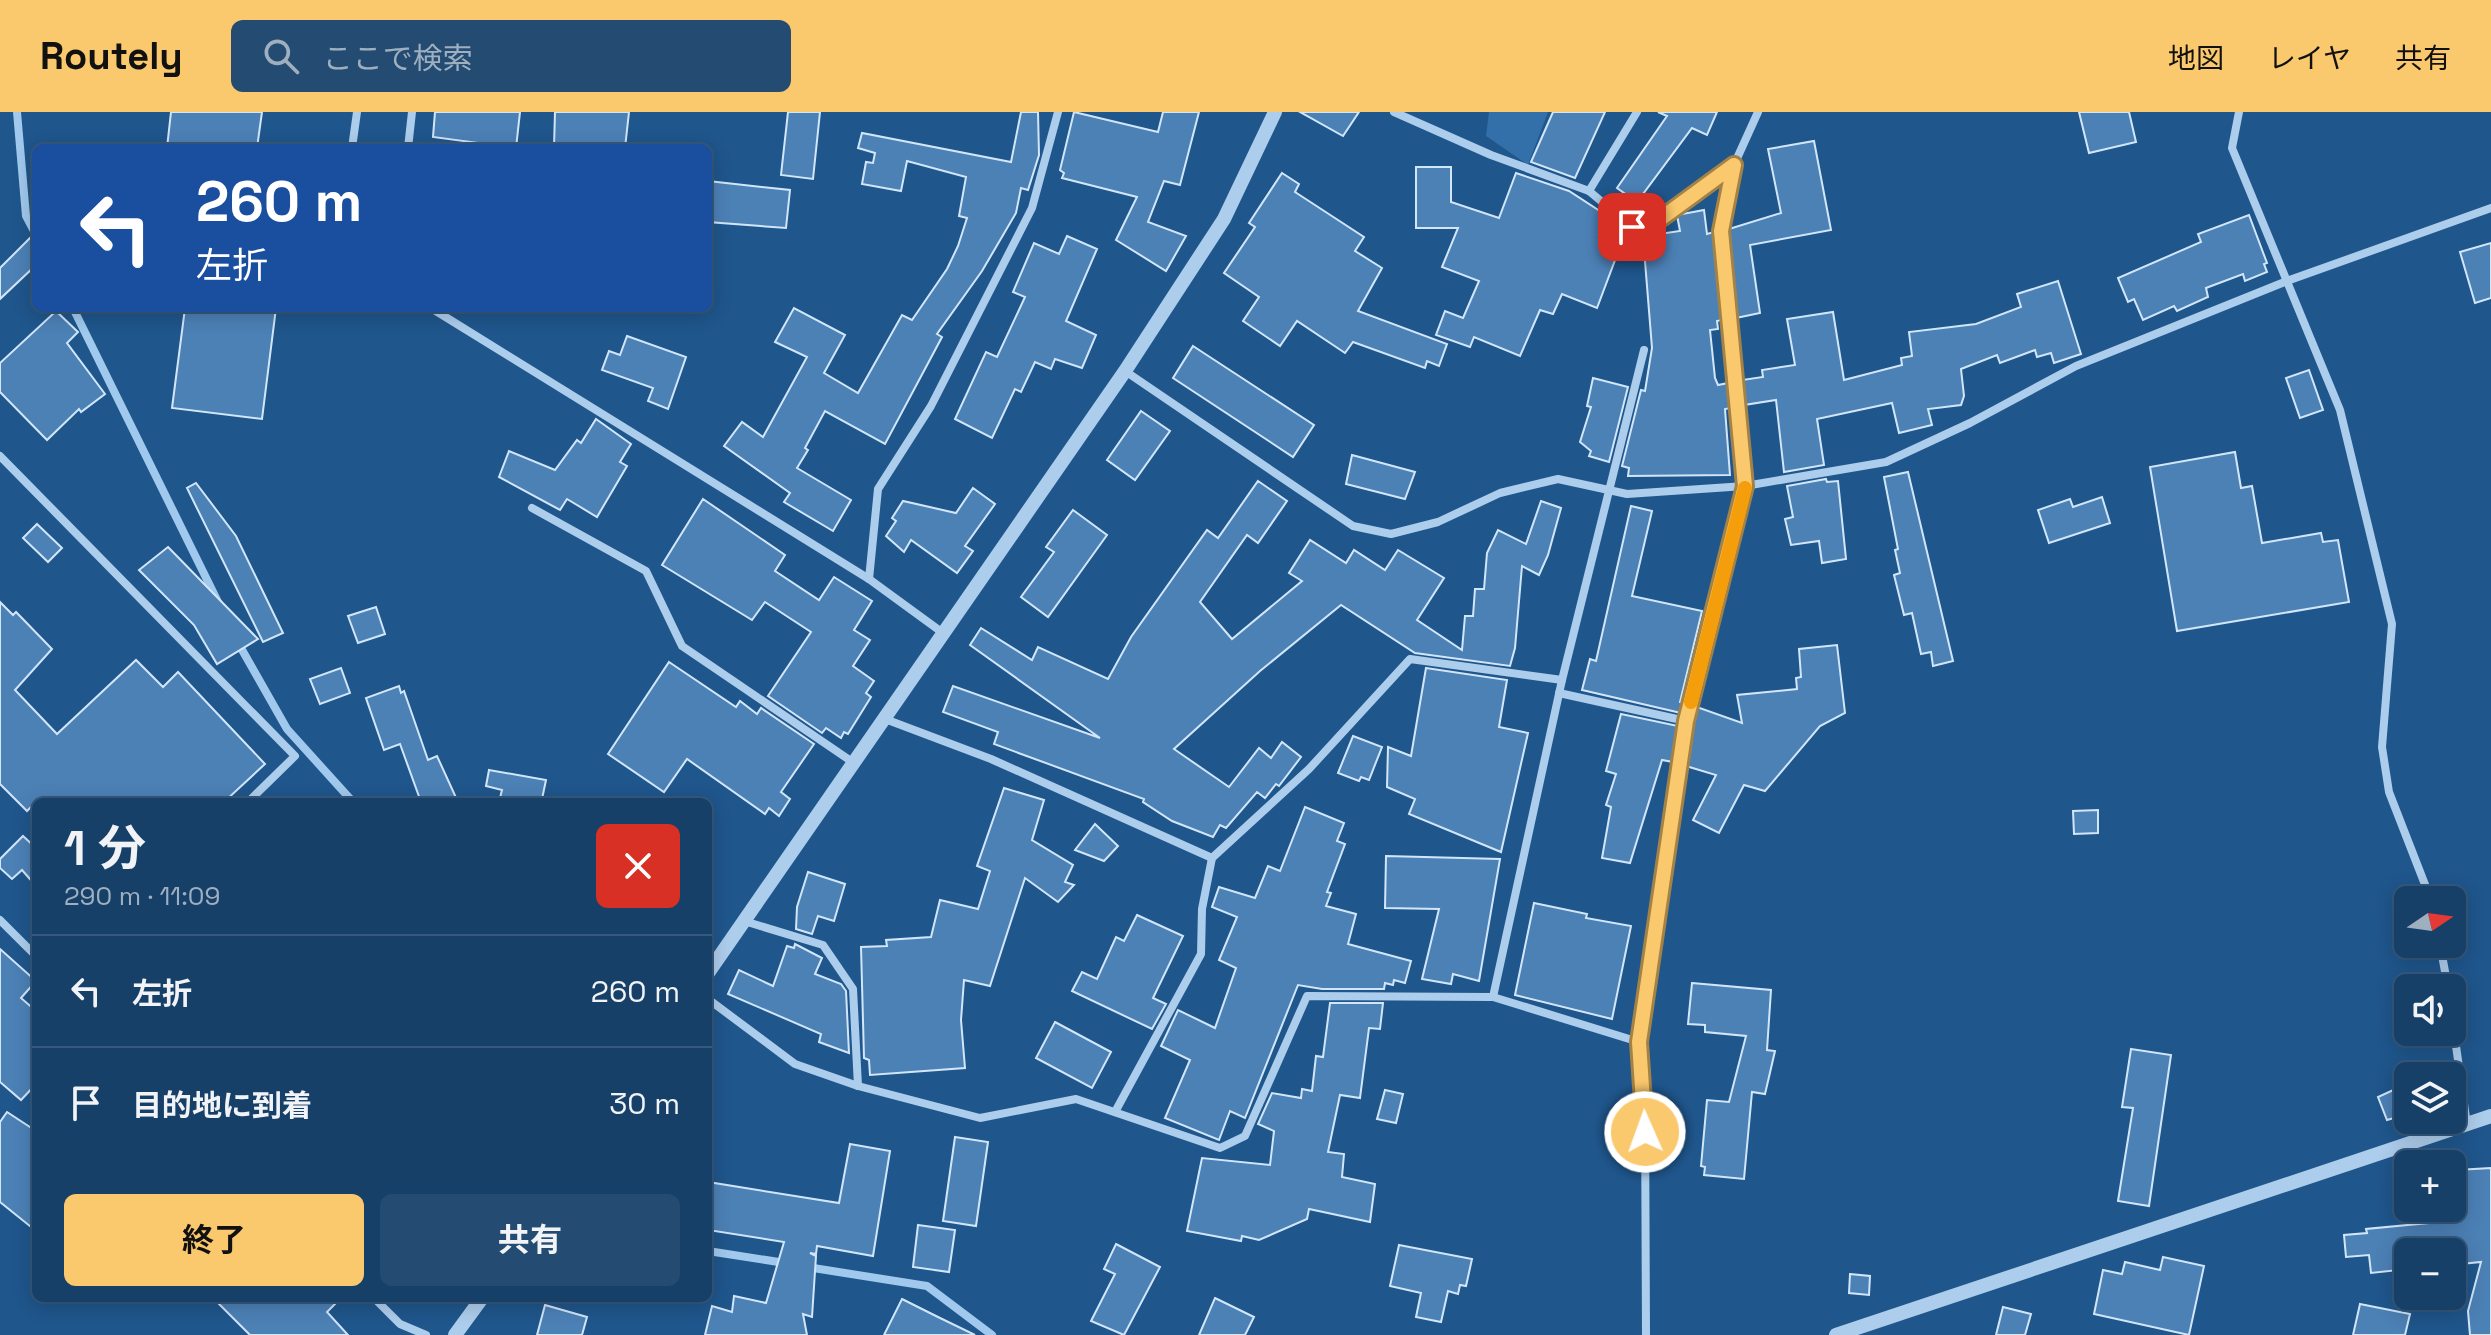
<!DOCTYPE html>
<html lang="ja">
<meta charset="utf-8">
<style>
body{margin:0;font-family:"Space Grotesk","Noto Sans JP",sans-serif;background:#244b71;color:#f1f3f6;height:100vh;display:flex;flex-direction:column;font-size:30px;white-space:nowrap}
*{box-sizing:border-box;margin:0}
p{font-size:26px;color:#9eafc0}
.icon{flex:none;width:44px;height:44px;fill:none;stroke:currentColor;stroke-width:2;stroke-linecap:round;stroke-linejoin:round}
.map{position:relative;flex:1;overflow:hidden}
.sheet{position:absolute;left:32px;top:686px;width:680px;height:504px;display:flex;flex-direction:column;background:#174069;border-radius:12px;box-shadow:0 4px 20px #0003,0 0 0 2px #36597d}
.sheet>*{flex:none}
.top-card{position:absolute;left:32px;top:32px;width:680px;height:168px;border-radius:12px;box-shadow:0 4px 20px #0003,0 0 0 2px #36597d;background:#1a4fa0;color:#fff;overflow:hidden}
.needle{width:52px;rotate:77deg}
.controls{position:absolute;left:2394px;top:774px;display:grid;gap:16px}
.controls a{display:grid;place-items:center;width:72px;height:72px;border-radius:12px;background:#174069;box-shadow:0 4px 20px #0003,0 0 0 2px #36597d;font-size:40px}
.pin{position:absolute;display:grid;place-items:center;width:68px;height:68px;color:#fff;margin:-34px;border-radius:16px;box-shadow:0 4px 12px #0006}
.me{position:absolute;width:88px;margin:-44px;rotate:358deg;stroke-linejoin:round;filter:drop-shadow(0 0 6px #0008)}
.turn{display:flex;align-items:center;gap:28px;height:168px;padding:0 32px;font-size:36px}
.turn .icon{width:104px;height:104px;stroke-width:2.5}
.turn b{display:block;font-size:56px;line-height:68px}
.round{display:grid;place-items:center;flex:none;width:84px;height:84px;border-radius:12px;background:#244b71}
.headline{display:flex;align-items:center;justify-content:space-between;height:136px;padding:0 32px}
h1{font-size:48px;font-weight:700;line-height:60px}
.action{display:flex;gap:16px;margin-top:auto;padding:16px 32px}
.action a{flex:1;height:92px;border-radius:12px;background:#fac86d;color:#111;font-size:32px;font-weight:700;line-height:92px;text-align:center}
.action a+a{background:#244b71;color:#f1f3f6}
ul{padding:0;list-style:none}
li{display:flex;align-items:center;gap:24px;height:112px;padding:0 32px;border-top:2px solid #36597d}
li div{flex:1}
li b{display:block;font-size:30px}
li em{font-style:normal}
header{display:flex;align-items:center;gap:48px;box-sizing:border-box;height:112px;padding:0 40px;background:#fac86d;color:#111}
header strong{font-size:38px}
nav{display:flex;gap:44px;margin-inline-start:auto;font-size:28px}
.search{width:560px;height:72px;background:#244b71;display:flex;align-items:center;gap:20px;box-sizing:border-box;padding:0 28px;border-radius:12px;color:#9eafc0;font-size:30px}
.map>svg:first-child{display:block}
.green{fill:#3370aa}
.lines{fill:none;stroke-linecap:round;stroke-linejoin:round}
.stream{stroke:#a0c9ed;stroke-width:8}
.building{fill:#4c81b6;stroke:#d2e6f9;stroke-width:2}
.minor{stroke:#adcdec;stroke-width:8}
.tertiary{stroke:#adcdec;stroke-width:14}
.route-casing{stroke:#a28247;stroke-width:20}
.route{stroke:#fac86d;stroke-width:14}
.slow{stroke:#f59e0b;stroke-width:14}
</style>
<header>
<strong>Routely</strong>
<div class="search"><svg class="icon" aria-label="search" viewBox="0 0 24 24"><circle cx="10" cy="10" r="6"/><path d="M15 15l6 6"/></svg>ここで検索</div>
<nav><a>地図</a><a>レイヤ</a><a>共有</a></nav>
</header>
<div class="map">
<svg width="2491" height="1223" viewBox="0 0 2491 1223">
<rect width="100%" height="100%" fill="#1f568c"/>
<path class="green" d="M1489,0H1548L1528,53L1486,24Z"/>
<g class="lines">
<g class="stream">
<path d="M17,0L26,104L36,123"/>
<path d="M73,196L219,492"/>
<path d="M237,529L287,617L353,690"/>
<path d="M708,1139L785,1151"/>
<path d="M807,1155L927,1174L992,1223"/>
</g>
</g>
<g class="building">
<path d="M171,0H262L257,36H167Z"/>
<path d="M435,0H520L516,36L433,25Z"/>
<path d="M555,0H629L625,36L554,35Z"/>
<path d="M788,0H820L813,67L781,63Z"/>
<path d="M1021,0H1038L1039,43L1028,78L1021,76L1016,101L982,159L937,222L942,225L885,332L825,299L805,336L808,338L797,356L851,388L833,419L784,390L790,381L724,334L742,310L763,325L807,245L775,230L794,196L845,223L824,261L858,281L902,203L912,208L947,157L958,134L967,106L959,104L966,65L907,49L901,79L862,72L866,50L873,51L875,41L858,36L862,21L1011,50Z"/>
<path d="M1074,0L1158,20L1163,0H1199L1180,73L1164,69L1148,110L1186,124L1166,159L1116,128L1137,85L1062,66L1064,61L1060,58Z"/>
<path d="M1300,0H1359L1343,24Z"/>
<path d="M1553,0H1605L1575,66L1531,50Z"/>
<path d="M1658,0H1717L1707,23L1692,16L1637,90L1617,76L1667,4Z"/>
<path d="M2079,0H2129L2136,30L2089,41Z"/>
<path d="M1814,29L1831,118L1750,133L1760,201L1736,206L1729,117L1781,101L1768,37Z"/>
<path d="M1416,55H1451V90L1499,106L1516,61L1569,79L1609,105L1599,122L1613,128L1623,127L1597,196L1562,182L1553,202L1540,198L1520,244L1474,225L1470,235L1436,223L1445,199L1463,206L1479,169L1442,155L1458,116H1416Z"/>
<path d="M1282,61L1299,72L1295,80L1364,125L1355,139L1382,156L1358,199L1447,232L1439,254L1427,249L1425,256L1353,230L1345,241L1297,209L1280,234L1243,209L1259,185L1224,161L1255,115L1249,111Z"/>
<path d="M708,69L790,78L786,116L708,110Z"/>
<path d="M1704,98L1707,122L1714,120L1722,208L1717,209L1718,217L1710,218L1715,266L1718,273L1728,271L1731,296L1725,297L1730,363L1628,364L1629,356L1622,354L1641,278L1645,279L1652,236L1644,137L1653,123L1680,119L1677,103Z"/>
<path d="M2249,103L2267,151L2264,152L2267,160L2245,169L2243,162L2206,176L2208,185L2177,199L2174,194L2143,208L2134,187L2128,190L2118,166L2201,130L2198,122Z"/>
<path d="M36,120V153L0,187V156Z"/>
<path d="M1067,124L1097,137L1066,209L1096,223L1082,256L1055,247L1051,257L1035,250L1021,280L1015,277L992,326L955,307L986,240L997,245L1025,185L1013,180L1034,131L1059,142Z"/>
<path d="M2491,131V186L2475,191L2460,140Z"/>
<path d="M2058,169L2081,242L2054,251L2051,241L2037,245L2035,238L2000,251L1997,243L1961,257L1964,284L1961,293L1928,297L1932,313L1899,321L1892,291L1817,307L1824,353L1784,360L1776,288L1744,293L1742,268L1763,265L1762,258L1795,253L1787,207L1833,200L1844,268L1902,253L1901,246L1912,244L1909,220L1976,212L2021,195L2017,182Z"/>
<path d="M185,196H276L262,307L172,296Z"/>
<path d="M56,199L78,220L67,231L105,282L81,300L79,297L47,328L0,280V251Z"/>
<path d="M627,224L686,245L668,297L648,289L653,276L602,258L609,239L620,243Z"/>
<path d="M1193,234L1314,313L1293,345L1173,266Z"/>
<path d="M2309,258L2323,298L2300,306L2286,266Z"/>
<path d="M1593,266L1628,275L1609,350L1589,344L1591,339L1580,330L1591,295L1587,294Z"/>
<path d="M1141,299L1170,319L1135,368L1107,348Z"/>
<path d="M596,307L631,332L620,350L627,354L597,405L567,387L560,398L499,365L509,339L555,358L577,328L581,331Z"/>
<path d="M2235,340L2241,376L2252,374L2262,431L2321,421L2323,430L2338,428L2349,490L2177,519L2150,355Z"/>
<path d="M1352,343L1415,360L1405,387L1346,372Z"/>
<path d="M1908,360L1953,549L1933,554L1931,540L1921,542L1912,501L1904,503L1894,463L1900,461L1895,438L1898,437L1884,365Z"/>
<path d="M1826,367L1827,370L1838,369L1846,447L1822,451L1819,429L1791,433L1785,407L1793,405L1787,374Z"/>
<path d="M1258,369L1287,389L1258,431L1247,423L1200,490L1232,527L1302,469L1289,461L1310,428L1346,451L1354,438L1385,458L1398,438L1444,466L1417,508L1462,538L1465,504H1473L1475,477H1484L1487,441L1498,418L1526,432L1541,389L1561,396L1548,443L1539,463L1522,454L1515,536L1510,554L1415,541L1341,493L1260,559L1174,637L1229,675L1259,636L1271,646L1282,630L1301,645L1279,674L1276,672L1265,686L1257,680L1226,716L1220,713L1213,725L1172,709L1143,690L1144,687L994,632L998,620L943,600L953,574L1100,626L970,533L981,516L1032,548L1038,535L1108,567L1131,525L1207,418L1218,426Z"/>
<path d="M196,371L236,424L283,521L263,530L187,376Z"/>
<path d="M973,376L995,392L965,434L973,439L957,461L911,428L904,440L886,424L896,409L892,406L903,389L956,401Z"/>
<path d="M2102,385L2110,411L2049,431L2038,398L2070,387L2073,395Z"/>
<path d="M703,387L785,443L775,459L819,488L834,465L872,489L854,518L870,528L853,554L874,569L866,581L871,585L848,622L844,620L841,626L826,616L822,621L768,584L811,520L765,490L752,508L662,453Z"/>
<path d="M1631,394L1652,399L1632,484L1702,499L1680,590L1683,591L1681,601L1582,578L1590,547L1596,549Z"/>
<path d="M1073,398L1107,423L1048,505L1021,485L1054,440L1046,435Z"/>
<path d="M37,412L62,436L48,450L23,426Z"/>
<path d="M168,435L258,527L217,552L194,513L139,458Z"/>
<path d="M0,490L13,503L16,500L52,537L15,578L57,622L136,548L163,575L178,560L265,652L224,690H36L27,699L0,672Z"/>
<path d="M376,495L385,522L358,531L348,504Z"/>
<path d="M1837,533L1845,601L1820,614L1765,679L1744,673L1719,721L1693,708L1716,663L1686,654L1697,595L1742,611L1737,583L1797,577L1796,566L1801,565L1799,537Z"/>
<path d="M669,550L736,595L740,589L757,602L761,596L814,632L781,680L790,687L779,704L769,696L765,702L687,647L664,680L608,642Z"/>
<path d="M341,556L350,581L320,592L310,567Z"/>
<path d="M1426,556L1507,568L1499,615L1528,621L1501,740L1409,702L1415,687L1387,675L1388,635L1411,644Z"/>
<path d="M399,574L401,581L404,579L428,648L437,644L458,690H421L400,632L384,638L366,586Z"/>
<path d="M1621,602L1678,614L1673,650L1662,648L1630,751L1602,746L1611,695L1606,693L1616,662L1606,659Z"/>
<path d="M1353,624L1382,635L1369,668L1361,665L1359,669L1338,661Z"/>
<path d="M489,658L546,668L542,687L499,690L502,678L486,674Z"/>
<path d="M1004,676L1044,688L1032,728L1073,753L1065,770L1074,773L1058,790L1025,766L990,874L964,868L961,908L965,956L870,963L869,948L864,946L861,835L887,834L886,828L931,825L940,788L978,797L990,759L977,754Z"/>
<path d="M1305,695L1344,711L1337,729L1345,732L1327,780L1331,781L1326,794L1356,802L1348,832L1411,849L1405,871L1394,868L1393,873L1385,871L1384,877H1322L1298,873L1245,1006L1230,999L1219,1028L1165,1006L1190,948L1161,934L1178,898L1215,916L1236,856L1219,848L1237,805L1212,795L1219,775L1255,786L1268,754L1280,759Z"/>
<path d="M2098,698V721L2074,722L2073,699Z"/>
<path d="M1095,712L1118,734L1104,749L1075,738Z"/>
<path d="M23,724L36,736V774L22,758L12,767L0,756V747Z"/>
<path d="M1386,744L1500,747L1479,869L1453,862L1451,872L1422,867L1439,797L1385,796Z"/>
<path d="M808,760L845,772L834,809L818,804L812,822L796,817L797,795Z"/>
<path d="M1534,791L1587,802L1586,806L1631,814L1612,907L1515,883Z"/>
<path d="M1137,803L1183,824L1153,886L1166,892L1152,917L1072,879L1082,860L1097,867L1116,825L1124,829Z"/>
<path d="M795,832L822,846L815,862L841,872L846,879L849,941L819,930L821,922L728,882L739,858L773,874L787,834L794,836Z"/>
<path d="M0,837L36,869L21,886L36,899V972L21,988L0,970Z"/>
<path d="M1692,871L1771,878L1767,938L1775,939L1765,982L1752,980L1744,1067L1704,1063L1705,1055L1701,1054L1707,988L1729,990L1746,924L1705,920V913L1688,912Z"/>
<path d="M1330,891H1383L1380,917L1369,916L1360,986L1340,983L1328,1040L1344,1042L1342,1065L1375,1072L1370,1110L1309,1097L1307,1107L1259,1128L1242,1124L1241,1129L1187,1119L1202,1046L1270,1053L1274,1019L1258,1012L1272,981L1301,986L1302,977L1312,979L1316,944L1323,945Z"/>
<path d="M1055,910L1111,940L1092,976L1036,946Z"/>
<path d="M2131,937L2171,943L2149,1094L2118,1089L2133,996L2122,995Z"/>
<path d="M2402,974L2408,1002L2387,1008L2378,985Z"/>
<path d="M1385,978L1403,982L1396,1011L1377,1007Z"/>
<path d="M7,1000L36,1019V1119L0,1090V1010Z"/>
<path d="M955,1025L988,1030L976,1114L943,1109Z"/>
<path d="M850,1032L890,1039L873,1144L817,1134L816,1142L810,1141L816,1144L812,1205L803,1202L807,1223H705L712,1194L732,1200L734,1184L766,1191L784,1130L708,1118V1070L839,1091Z"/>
<path d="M2491,1056V1223H2470L2468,1199L2481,1150L2452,1153V1140H2408V1157L2371,1161L2369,1143L2346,1145L2344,1123L2367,1121L2366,1117L2439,1110L2438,1096H2452V1081H2458L2457,1058Z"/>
<path d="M918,1113L955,1118L949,1160L913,1155Z"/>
<path d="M1116,1132L1160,1155L1124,1223L1091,1209L1115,1162L1104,1157Z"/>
<path d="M1399,1133L1472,1147L1466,1174L1460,1173L1458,1182L1448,1179L1441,1210L1416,1205L1421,1181L1390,1174Z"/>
<path d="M2163,1145L2204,1154L2189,1223L2094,1202L2103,1158L2122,1162L2125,1150L2160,1158Z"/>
<path d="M1850,1162L1870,1164L1869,1183L1849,1181Z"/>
<path d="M213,1186H341L327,1200L348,1223H250Z"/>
<path d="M1215,1186L1254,1205L1245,1223H1199Z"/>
<path d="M902,1187L938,1205L975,1223H884Z"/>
<path d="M2360,1192L2410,1202L2405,1223H2353Z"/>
<path d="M545,1193L587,1205L582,1223H537Z"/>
<path d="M2003,1195L2031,1202L2025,1223H1996Z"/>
</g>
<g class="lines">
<g class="minor">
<path d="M1394,0L1491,43L1589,79L1632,115L1659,108L1733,54"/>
<path d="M2239,0L2232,36L2340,298L2392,512L2382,635L2389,680L2431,788"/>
<path d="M352,36L357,0"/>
<path d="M408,36L412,0"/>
<path d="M1589,79L1637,0"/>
<path d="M431,196L869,467L943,521"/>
<path d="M1125,259L1353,414L1391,422L1438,410L1500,381L1558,367L1627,382L1745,374L1886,350L1970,311L2076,254L2287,169L2491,96"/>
<path d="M0,344L295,644L248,690"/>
<path d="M532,396L646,459L682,534L854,651"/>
<path d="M869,467L878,377L931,294L1032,96L1058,0"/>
<path d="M1559,581L1686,609"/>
<path d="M885,607L991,647L1212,746L1309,657L1410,547L1562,568"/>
<path d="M0,808L36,844"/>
<path d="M744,809L823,833L853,877L858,974"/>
<path d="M2440,832L2448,876"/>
<path d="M1493,885L1562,568L1644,238"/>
<path d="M708,887L795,952L858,974L980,1006L1076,987L1220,1036L1245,1024L1307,884L1493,885L1639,930"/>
<path d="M2452,905L2467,1013"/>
<path d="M1115,1000L1201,842L1202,797L1212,746"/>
<path d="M374,1186L400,1212L426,1223"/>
<path d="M1646,1223L1645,991L1639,930L1686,609L1745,374L1721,119L1734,53L1758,0"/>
</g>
<g class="tertiary">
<path d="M708,861L1125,259L1224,107L1275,0"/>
<path d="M455,1223L482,1186"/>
<path d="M1836,1223L2491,1004"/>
</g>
</g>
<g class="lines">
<defs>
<path id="route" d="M1632,115L1659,108L1734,53L1721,119L1745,374L1686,609L1639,930L1645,1020"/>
</defs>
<use href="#route" class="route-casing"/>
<use href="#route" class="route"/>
<path class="slow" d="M1691,590L1745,376"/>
</g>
</svg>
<div class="controls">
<a><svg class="needle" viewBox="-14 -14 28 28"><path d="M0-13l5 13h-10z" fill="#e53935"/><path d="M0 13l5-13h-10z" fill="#9eafc0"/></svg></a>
<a><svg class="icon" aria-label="sound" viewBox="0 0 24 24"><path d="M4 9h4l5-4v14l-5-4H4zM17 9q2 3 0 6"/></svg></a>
<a><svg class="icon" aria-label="layers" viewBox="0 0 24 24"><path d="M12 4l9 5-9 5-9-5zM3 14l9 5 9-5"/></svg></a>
<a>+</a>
<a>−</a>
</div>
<div class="pin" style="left:1632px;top:115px;background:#d93025"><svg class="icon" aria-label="arrive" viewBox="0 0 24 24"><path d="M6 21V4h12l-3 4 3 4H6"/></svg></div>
<svg class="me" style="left:1645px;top:1020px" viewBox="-20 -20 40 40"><circle r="17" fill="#fac86d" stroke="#fff" stroke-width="3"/><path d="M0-11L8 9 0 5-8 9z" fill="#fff"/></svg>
<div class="top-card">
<div class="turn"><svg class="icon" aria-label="left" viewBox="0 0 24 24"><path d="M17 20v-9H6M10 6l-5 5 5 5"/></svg><div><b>260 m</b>左折</div></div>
</div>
<section class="sheet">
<div class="headline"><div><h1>1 分</h1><p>290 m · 11:09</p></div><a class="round" style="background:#d93025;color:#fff"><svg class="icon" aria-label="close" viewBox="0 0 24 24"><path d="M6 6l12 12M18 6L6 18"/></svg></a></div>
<ul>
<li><svg class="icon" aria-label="left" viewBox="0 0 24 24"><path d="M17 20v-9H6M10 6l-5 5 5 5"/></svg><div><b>左折</b></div><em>260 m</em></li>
<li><svg class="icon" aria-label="arrive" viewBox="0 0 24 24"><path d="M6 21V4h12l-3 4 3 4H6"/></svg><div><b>目的地に到着</b></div><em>30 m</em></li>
</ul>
<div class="action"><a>終了</a><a>共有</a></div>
</section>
</div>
